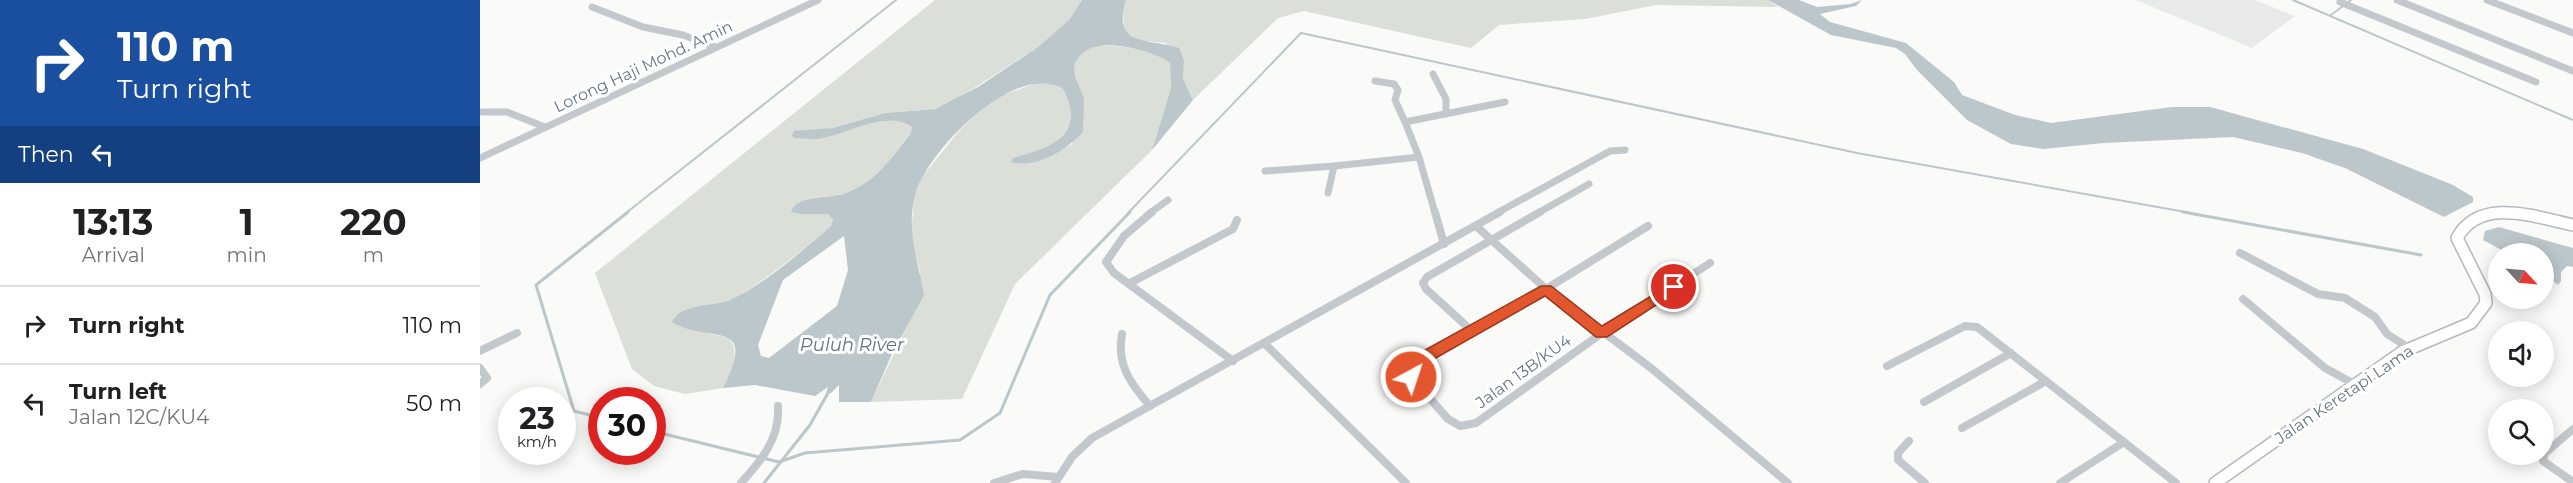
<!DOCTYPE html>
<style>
body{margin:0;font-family:Montserrat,sans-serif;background:#f6f6f6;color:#202124;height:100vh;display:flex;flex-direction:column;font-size:22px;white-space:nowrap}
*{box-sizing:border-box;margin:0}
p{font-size:20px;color:#757577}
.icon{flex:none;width:33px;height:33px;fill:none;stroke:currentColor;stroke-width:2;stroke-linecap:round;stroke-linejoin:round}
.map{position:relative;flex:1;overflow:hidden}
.details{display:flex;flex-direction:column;background:#fff;width:480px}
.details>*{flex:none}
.hud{background:#1a4fa0;color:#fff;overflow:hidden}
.needle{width:39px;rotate:116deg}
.buttons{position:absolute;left:2008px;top:243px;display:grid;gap:12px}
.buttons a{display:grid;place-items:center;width:66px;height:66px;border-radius:50%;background:#fff;box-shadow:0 3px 15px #0003;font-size:30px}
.speed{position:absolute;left:18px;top:387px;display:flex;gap:12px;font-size:30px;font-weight:700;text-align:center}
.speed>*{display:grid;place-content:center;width:78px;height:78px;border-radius:50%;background:#fff;box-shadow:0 3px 15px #0003;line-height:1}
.speed small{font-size:15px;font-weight:400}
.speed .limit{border:9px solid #d22;background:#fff;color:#111}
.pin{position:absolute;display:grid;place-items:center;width:51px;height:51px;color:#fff;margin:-26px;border:3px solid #fff;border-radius:50%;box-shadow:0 2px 6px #0007}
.me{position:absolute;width:66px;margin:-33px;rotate:40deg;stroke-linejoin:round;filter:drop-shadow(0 0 4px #0008)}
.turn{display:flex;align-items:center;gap:21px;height:126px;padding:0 18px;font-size:27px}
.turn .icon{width:78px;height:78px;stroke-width:2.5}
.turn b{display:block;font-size:42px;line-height:51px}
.then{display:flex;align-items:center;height:57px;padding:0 18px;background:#0003;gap:12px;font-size:22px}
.eta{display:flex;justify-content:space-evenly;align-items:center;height:102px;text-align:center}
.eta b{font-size:36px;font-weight:700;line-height:42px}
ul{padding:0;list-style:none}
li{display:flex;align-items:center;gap:18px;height:78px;padding:0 18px;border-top:2px solid #e0e0e0}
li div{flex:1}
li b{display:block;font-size:22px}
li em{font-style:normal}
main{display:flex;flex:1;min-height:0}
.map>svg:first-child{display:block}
.built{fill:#e8e9e9}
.green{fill:#dadfd7}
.water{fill:#bbc7cb;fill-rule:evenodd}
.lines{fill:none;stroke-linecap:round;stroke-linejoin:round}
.stream-far1{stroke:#bbc7cb;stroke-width:2}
.stream{stroke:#bbc7cb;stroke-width:3}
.secondary-far1-casing{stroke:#b3babf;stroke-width:11}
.secondary-casing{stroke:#b3babf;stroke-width:14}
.street-far1{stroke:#c3c8cc;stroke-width:7}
.street{stroke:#c3c8cc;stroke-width:8}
.secondary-far1{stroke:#fff;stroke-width:9}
.secondary{stroke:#fff;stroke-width:11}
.route{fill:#e4572e;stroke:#94391e;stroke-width:1.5}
.labels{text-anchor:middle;stroke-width:6;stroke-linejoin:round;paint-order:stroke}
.street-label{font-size:16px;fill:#657683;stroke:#fff}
.water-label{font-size:18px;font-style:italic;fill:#60757c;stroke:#fff}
</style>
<main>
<section class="details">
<div class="hud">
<div class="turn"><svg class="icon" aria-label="right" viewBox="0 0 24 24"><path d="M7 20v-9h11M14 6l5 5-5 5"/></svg><div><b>110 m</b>Turn right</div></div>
<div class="then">Then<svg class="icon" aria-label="left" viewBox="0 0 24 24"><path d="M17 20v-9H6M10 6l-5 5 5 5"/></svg></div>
</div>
<div class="eta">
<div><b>13:13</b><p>Arrival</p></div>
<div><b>1</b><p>min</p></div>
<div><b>220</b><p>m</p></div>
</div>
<ul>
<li><svg class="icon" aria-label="right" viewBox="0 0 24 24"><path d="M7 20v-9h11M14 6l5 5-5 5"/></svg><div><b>Turn right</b></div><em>110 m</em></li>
<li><svg class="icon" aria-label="left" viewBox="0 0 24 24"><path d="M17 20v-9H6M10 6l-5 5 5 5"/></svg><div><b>Turn left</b><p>Jalan 12C/KU4</p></div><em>50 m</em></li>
</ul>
</section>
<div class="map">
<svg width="2093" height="483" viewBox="0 0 2093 483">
<rect width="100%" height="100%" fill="#fafaf8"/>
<path class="built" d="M1656,0H1775L1815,16L1772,48Z"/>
<g class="green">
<path d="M455,0H602L589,20L558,47L477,99L454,109L405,113L315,138C324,139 334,140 343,138C370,133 406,110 432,127L430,133C411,158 397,181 366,193C352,198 316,195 312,212L320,214H348L353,220L351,226C320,252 288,279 252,299C234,308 211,305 194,317L199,326L249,338C261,354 251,371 243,388L205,394L174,386L152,369L115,273Z"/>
<path d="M646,0H1288L1298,7L1176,5L1105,19L1019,25L991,48L824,11L798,18L713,100L703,79L704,61L685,43L658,40L644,30L643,11Z"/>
<path d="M614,46C639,45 669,48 690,63L691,88L672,150L535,284L482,399L391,402L428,324L440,272L431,239L434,197L442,177L479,131L503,107L523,95L559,82H567L583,89C600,122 586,139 556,153L559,160L592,144L604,98L594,77V63L604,51Z"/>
</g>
<g class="water">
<path d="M602,0H646C631,47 669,38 699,48L704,61L703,79L713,100L672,150L691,88L690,63C674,51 630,40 611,48C603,51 599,57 594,64L595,77L604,98L603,132C586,150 557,169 531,162L533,158C570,149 607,135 583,89C536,59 445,153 435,196C426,230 438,261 444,295L412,354L391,402H359V385L351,393H346L348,387L335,396L275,385L243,388C279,316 229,345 192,322C200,303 234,307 250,300C288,282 320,252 351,226L353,220L348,214H320L311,212C317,194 351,199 366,193C397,181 411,158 430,134L432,127C407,110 369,133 344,138C334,140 324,139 315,138L312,136L314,131L352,128L405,113L455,109L498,87L558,47L589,20ZM364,236L368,270L357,306L289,358L281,356L278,345L303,280Z"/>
<path d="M1288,0H1319L1337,7L1370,4L1382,0L1376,6L1340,14L1350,22L1426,43L1474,82L1482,95L1535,115L1571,123L1692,107H1730L1883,149L1973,185L1993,197V202L1964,217L1865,168L1822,153L1753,137L1624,143L1563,149L1531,144L1487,120L1437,70L1425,54L1416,48L1351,35Z"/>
<path d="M2019,227L2093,248V267L2087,266L2081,272V281L2078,285L2064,274V254L2027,253L2003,240L2005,231Z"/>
</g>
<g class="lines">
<g class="stream-far1">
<path d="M1813,0L2093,120"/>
<path d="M1851,15L1871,0"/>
<path d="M146,213L416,0"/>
<path d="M648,213L821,33L1377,153L1711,213"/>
</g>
<g class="stream">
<path d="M1703,212L1941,255"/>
<path d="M122,418L94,411L56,285L148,212"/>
<path d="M172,431L299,462L325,453L480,440L520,413L570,295L650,212"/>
<path d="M284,483L330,425L348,393"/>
</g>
<defs>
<path id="secondary-far1" d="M2010,213H2030"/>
<path id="secondary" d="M1735,483L1922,352L1991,323L2006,303L2005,294L1977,238C2000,196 2055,217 2093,225"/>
</defs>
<use href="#secondary-far1" class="secondary-far1-casing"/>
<use href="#secondary" class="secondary-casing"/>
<g class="street-far1">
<path d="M1917,0L2093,71"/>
<path d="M2007,0L2093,33"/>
<path d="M1860,2L2056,82"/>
<path d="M112,7L163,27L203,35L235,47"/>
<path d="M953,74L966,99V114"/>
<path d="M895,81L914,84L918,90L915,100L925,122"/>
<path d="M2,112H27L65,127"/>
<path d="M0,158L338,0"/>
<path d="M785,171L854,166"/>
<path d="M848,193L854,166L939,157"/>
<path d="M670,213L688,200"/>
<path d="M955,213L939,157L925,122L1025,102"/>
<path d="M1017,213L1130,151L1145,150"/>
<path d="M1058,213L1109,184"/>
</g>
<g class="street">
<path d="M672,212L644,236L626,262L634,273L753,361"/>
<path d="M955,212L964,244"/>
<path d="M996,226L1066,289L1171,368L1308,483"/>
<path d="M1168,226L1066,289L940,360L931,377L968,419L980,426L996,423L1122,333L1230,263"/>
<path d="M1760,253L1838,294L1865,298L1895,317L1907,334L1929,348"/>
<path d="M650,283L753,229L757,220"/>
<path d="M1763,299L1845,368L1876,385"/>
<path d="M993,332L946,289L943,283L947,277L1060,212"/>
<path d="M642,334C636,365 651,384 670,406"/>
<path d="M785,344L926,483"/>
<path d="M0,351L37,333"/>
<path d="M1407,366L1485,326L1497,327L1696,483"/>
<path d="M0,368L7,378L0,384"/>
<path d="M1444,402L1531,353"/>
<path d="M1482,428L1566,381"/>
<path d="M1429,441L1418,453V460L1445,483"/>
<path d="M2064,454L2063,461L2093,482"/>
<path d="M2064,454L2093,429"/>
<path d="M261,483C282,460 300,438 298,406"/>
<path d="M514,483L543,474L578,477"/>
<path d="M575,483L592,457L612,438L1020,212"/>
<path d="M1580,483L1644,442"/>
</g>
<use href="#secondary-far1" class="secondary-far1"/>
<use href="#secondary" class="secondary"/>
</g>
<path class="route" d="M1194,282L1199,283V290L1127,337H1116L1065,296L945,364L937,381H926L923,377L934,356L1061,286H1071L1122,326Z"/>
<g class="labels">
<g class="street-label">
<text transform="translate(163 66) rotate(-25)" y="6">Lorong Haji Mohd. Amin</text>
<text transform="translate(1043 371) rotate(-36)" y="6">Jalan 13B/KU4</text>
<text transform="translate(1864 394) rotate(-34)" y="6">Jalan Keretapi Lama</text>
</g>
<g class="water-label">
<text x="372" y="351">Puluh River</text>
</g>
</g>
</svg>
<div class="buttons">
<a><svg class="needle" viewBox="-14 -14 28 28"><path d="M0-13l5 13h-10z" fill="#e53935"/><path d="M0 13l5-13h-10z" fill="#757577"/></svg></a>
<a><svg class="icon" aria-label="sound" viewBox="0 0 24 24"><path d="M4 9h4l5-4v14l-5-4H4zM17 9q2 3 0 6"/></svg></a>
<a><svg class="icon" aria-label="search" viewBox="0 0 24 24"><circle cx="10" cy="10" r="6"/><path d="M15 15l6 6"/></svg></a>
</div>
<div class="speed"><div>23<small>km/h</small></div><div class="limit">30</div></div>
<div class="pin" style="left:1194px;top:287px;background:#d93025"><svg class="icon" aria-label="arrive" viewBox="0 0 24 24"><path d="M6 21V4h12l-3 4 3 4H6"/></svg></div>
<svg class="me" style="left:931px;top:377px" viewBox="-20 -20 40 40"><circle r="17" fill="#e4572e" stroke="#fff" stroke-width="3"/><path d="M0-11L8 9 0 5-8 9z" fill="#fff"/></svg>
</div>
</main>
